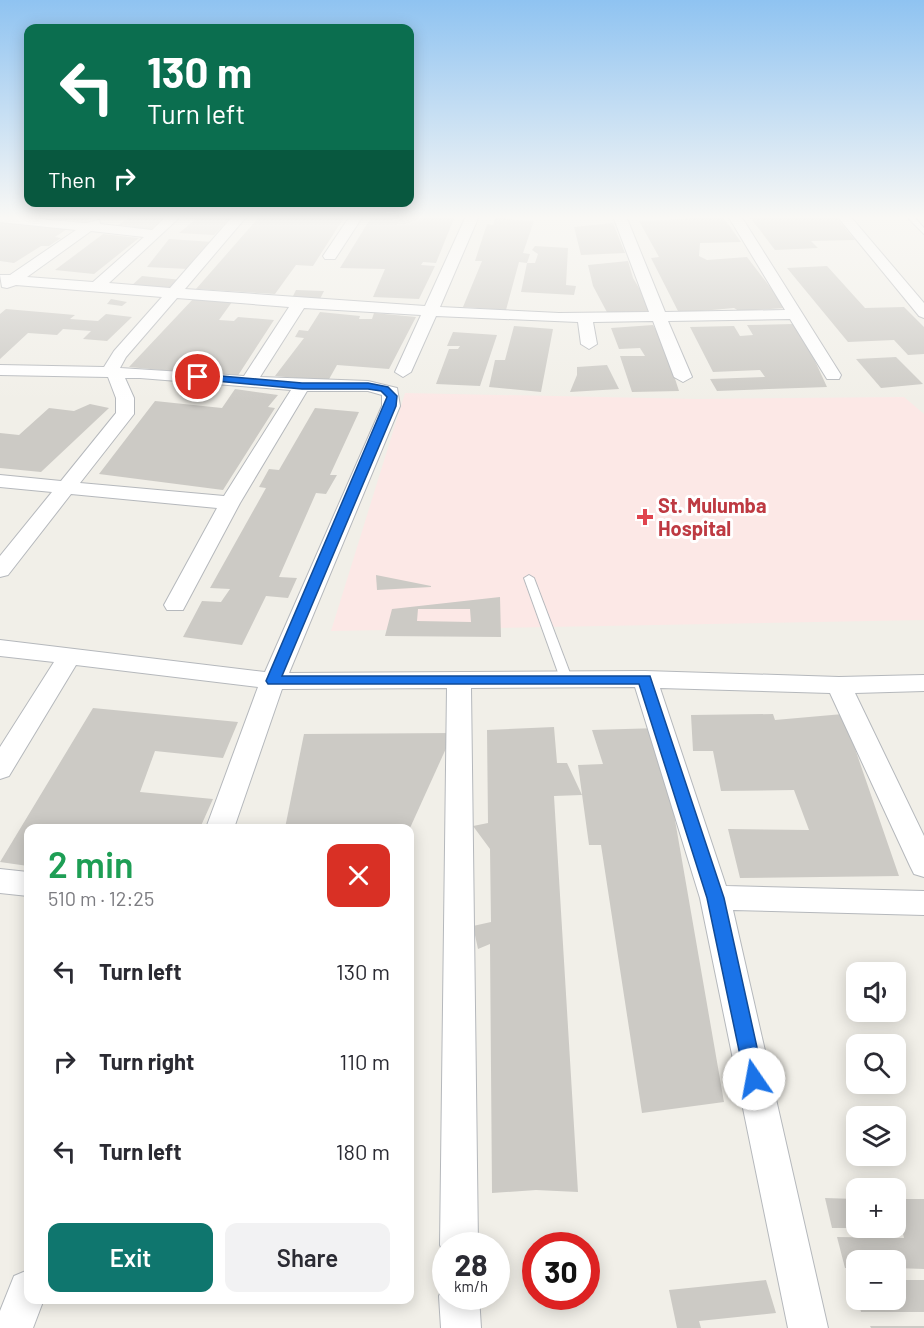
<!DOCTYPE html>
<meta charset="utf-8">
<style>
body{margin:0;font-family:Barlow,sans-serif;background:#f2f2f3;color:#2b2b33;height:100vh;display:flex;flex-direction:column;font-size:22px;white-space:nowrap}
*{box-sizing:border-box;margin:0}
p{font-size:20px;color:#7c7c81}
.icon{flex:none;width:33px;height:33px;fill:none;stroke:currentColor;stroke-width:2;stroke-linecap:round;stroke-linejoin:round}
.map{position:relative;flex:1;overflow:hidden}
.details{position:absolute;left:24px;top:824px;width:390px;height:480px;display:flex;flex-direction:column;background:#fff;border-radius:12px;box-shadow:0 3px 15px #0003}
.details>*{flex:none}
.top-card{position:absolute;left:24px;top:24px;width:390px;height:183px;border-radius:12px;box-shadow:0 3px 15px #0003;background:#0b6e4f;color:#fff;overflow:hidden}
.buttons{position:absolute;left:846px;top:962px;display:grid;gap:12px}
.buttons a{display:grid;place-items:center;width:60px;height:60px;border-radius:12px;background:#fff;box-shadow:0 3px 15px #0003;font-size:30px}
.speed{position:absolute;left:432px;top:1232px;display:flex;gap:12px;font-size:30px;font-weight:700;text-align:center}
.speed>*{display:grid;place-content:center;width:78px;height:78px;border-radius:50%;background:#fff;box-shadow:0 3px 15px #0003;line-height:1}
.speed small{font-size:15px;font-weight:400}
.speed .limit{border:9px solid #d22;background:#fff;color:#111}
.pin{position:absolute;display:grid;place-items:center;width:51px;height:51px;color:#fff;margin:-26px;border:3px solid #fff;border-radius:50%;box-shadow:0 2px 6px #0007}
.me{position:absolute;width:66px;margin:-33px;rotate:348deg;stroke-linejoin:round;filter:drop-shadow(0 0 4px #0008)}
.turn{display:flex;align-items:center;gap:21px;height:126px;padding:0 24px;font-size:27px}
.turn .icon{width:78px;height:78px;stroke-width:2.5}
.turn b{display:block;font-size:42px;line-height:51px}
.then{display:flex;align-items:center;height:57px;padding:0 24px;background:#0003;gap:12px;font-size:22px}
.round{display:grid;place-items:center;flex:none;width:63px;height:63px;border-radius:12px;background:#f2f2f3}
.head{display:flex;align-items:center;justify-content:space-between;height:102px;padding:0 24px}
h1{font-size:36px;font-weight:600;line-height:45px;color:#1e9e55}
.primary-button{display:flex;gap:12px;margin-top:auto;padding:12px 24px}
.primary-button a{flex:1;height:69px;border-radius:12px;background:#0f766e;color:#fff;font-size:24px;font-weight:600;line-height:69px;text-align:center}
.primary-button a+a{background:#f2f2f3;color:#2b2b33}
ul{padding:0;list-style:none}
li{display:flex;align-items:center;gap:18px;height:90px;padding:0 24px}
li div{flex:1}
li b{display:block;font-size:22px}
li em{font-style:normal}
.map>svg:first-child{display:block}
.medical{fill:#fce8e6}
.building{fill:#cccac5;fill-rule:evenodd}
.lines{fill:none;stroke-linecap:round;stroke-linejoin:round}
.service-casing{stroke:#b5b8bc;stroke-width:2}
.minor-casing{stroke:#b5b8bc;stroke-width:2}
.service{fill:#fff;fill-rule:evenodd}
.minor{fill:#fff;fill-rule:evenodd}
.route{fill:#1a73e8;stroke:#114b97;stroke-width:1.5}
.health-dot{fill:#e0444e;stroke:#fff;stroke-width:2}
.labels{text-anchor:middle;stroke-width:6;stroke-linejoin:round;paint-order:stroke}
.health-label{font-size:20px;font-weight:bold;fill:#be3a42;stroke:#fff;text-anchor:start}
</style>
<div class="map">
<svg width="924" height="1328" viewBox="0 0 924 1328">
<rect width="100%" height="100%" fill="#f1efe8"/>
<path class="medical" d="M405,393L697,399L904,397L924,414V620L331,631Z"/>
<g class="building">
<path d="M56,216H94L86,222L53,219Z"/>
<path d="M131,216H168L150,230L116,227Z"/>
<path d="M186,216H233L214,235L179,233L196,219L184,218Z"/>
<path d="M260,216H345L313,266L296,265L275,294L196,289Z"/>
<path d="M372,216H455L436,263L423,262L421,265L435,266L419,299L373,297L385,269L340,268Z"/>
<path d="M749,216H835L855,240L811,241L818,248L775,250Z"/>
<path d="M723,217L741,242L700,243L699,256L707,260L747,257L786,308L739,311L734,308L679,313L651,258L659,257L639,221Z"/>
<path d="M496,218L534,221L523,253L530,254L527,263H535L538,254L532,250L535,246L568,248L566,285L576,286L574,295L521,292L527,263L519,262L506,310L463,307L482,261H475L487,224L493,225Z"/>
<path d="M0,221L67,229L55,237L61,238L49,246H41L14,263L0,261Z"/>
<path d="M613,223L625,253L581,255L574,227Z"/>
<path d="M103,234L139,238L94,274L55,270Z"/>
<path d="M169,239L213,242L188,269L147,267Z"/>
<path d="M628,261L633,278L654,313L609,316L593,286L588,265Z"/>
<path d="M827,266L865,308L904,307L924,327V354L908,355L894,340L848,342L787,268Z"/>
<path d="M142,276L182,280L171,291L130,287Z"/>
<path d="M296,290L324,291L320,299L292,298Z"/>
<path d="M194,298L232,302L219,320L234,321L238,317L274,320L237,377L129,367Z"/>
<path d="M111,299L127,302L122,306L107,304Z"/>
<path d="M6,309L75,315L70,319L98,321L106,314L132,317L107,341L83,339L91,331L63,329L57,335L28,333L0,359V314Z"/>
<path d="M320,312L360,316L359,319H372L374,313L416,317L389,369L337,365L328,381L275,376L304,338L295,337L299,330L308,331Z"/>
<path d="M794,324L803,335L827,387L717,391L710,379L765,377L760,370L713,372L690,327L734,326L740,336L753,335L747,325Z"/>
<path d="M653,325L664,345L679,391L632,392L620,356H645L640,348L619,349L611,328Z"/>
<path d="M514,326L553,329L541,392L489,387L495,360H505Z"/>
<path d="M453,332L497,335L480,386L436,384L449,349H458L460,346H447Z"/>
<path d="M896,357L923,384L881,388L856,359Z"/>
<path d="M607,365L619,389L570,392L577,375V367Z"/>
<path d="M235,389L278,395L268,407L275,408L223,490L99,474L155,401L222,408Z"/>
<path d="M90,404L109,408L41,472L0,468V433L19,435L49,408L74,411Z"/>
<path d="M315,408L359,412L330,475H337L326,494L316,493L279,577L297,578L288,598L266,596L242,645L183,637L202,601L221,602L230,589L210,588L266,488L259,487L269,469L279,470Z"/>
<path d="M376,575L431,586V587L377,590Z"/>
<path d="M500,597L501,637L385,636L392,609ZM418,609H470L471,622L417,621Z"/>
<path d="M93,708L238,722L223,758L155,751L140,792L213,799L200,828H28V866L0,862Z"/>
<path d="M773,714L775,720L843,714L899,876L740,878L728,829L809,830L794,790L721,791L713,751H693L691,715Z"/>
<path d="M554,727L557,763H567L582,795L554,796L578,1192L536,1190L492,1193L490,944L478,949L473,926L491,922L490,849L473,826L488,823L487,730Z"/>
<path d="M659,728L724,1102L642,1113L601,845H589L578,765L603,764L592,730Z"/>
<path d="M453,733L410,828H285L304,734Z"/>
<path d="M825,1198L856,1199V1228H832Z"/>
<path d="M896,1199H924V1269L896,1268V1260H856V1268H845L837,1237L904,1238L902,1229H896Z"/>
<path d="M766,1280L776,1313L699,1321L701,1328H677L669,1290Z"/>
<path d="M896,1280H924V1312H861L858,1299H896Z"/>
<path d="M870,1326H924V1328H871Z"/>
</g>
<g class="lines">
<defs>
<g id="service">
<path d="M906,216H913L924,228V234Z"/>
<path d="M529,575L534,578L573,681L571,684L567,685L561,681L524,578Z"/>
</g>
<g id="minor">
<path d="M0,216L86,223L99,220L100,224L152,230L167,216H181L109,283L170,288L233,216H247L185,289L425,306L466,216H479L440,307L559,313L649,312L613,216H626L665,312L785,310L728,216H741L841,375L839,379H827L790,319L668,321L692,377L683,382L674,377L653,321L593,322L597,344L589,349L581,344L578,322L436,316L411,372L403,377L395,372L421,315L304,308L260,377L368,381L397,388L400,406L289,673L645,671L839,677L924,675V691L855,693L924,836V877L914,874L910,866L830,693L660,688L726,886L924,891V915L733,910L828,1328H788L700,898L635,687L471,688L478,1245H446V1258L440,1245L447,688L282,689L234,828H206L258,687L76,665L9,776L0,779V747L54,662L0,656V640L265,672L382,406V395L368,391H307L240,503L183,610H167L164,605L217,508L71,494L8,575L0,577V556L52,492L0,487V475L61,481L116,413V398L108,377L0,375V365L104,367L114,351L162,297L16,285L7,288L2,287L0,275H10L76,230L0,222ZM91,231L144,237L93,282L27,277ZM177,298L289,307L244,376L120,368L126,357ZM125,378H140L291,390L224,496L80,483L134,414V398Z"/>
<path d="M350,216H363L335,259H325L323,256Z"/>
<path d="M837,216H850L924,303V318L919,316Z"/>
<path d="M0,869L28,872V896L0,893Z"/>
<path d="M28,1270V1299H44L33,1328H0V1311L14,1276Z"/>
<path d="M445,1282L446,1296H479L481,1328H441L439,1296Z"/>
</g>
</defs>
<use href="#service" class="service-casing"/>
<use href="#minor" class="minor-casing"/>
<use href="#service" class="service"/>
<use href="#minor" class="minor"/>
</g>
<linearGradient id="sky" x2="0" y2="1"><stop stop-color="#8fc3f1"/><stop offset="0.54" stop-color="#f9f8f5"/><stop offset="1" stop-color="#f9f8f5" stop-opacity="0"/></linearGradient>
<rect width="924" height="402" fill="url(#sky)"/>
<path class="route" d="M198,374L302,383H368L388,387L397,396L396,406L282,676H650L724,898L764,1079L761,1085L754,1088L748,1085L745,1079L707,898L639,684H268L266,681L387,397L381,391L368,389H302L195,379V375Z"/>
<path class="health-dot" d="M642 508h6v6h6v6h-6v6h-6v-6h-6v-6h6z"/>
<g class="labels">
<g class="health-label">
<text x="658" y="513">St. Mulumba<tspan x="658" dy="23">Hospital</tspan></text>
</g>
</g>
</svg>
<div class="buttons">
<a><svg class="icon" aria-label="sound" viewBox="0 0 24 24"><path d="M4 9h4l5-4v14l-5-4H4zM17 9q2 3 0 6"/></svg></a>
<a><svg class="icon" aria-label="search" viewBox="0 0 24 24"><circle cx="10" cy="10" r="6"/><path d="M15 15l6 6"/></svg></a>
<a><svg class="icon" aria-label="layers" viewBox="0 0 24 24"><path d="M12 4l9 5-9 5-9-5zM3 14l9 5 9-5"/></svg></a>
<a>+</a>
<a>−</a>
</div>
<div class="speed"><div>28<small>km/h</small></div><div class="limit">30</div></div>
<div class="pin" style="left:198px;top:377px;background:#d93025"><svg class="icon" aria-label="arrive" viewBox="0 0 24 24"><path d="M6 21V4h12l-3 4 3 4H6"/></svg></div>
<svg class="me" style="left:754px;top:1079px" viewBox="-20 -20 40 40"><circle r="19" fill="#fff"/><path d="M0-13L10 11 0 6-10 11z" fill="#1a73e8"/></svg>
<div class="top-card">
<div class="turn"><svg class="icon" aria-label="left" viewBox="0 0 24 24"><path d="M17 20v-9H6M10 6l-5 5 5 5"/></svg><div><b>130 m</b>Turn left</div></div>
<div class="then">Then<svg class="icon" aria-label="right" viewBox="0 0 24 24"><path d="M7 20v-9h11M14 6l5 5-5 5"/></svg></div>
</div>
<section class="details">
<div class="head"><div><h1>2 min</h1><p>510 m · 12:25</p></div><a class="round" style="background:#d93025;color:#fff"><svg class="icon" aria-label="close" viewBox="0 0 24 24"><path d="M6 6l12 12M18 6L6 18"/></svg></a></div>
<ul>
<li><svg class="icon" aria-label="left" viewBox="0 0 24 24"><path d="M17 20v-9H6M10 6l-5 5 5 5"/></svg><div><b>Turn left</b></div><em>130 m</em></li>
<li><svg class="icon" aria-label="right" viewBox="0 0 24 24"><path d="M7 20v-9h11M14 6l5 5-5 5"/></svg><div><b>Turn right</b></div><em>110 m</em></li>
<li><svg class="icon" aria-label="left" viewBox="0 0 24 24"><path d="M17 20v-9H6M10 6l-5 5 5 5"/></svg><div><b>Turn left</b></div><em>180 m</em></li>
</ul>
<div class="primary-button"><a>Exit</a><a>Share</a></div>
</section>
</div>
